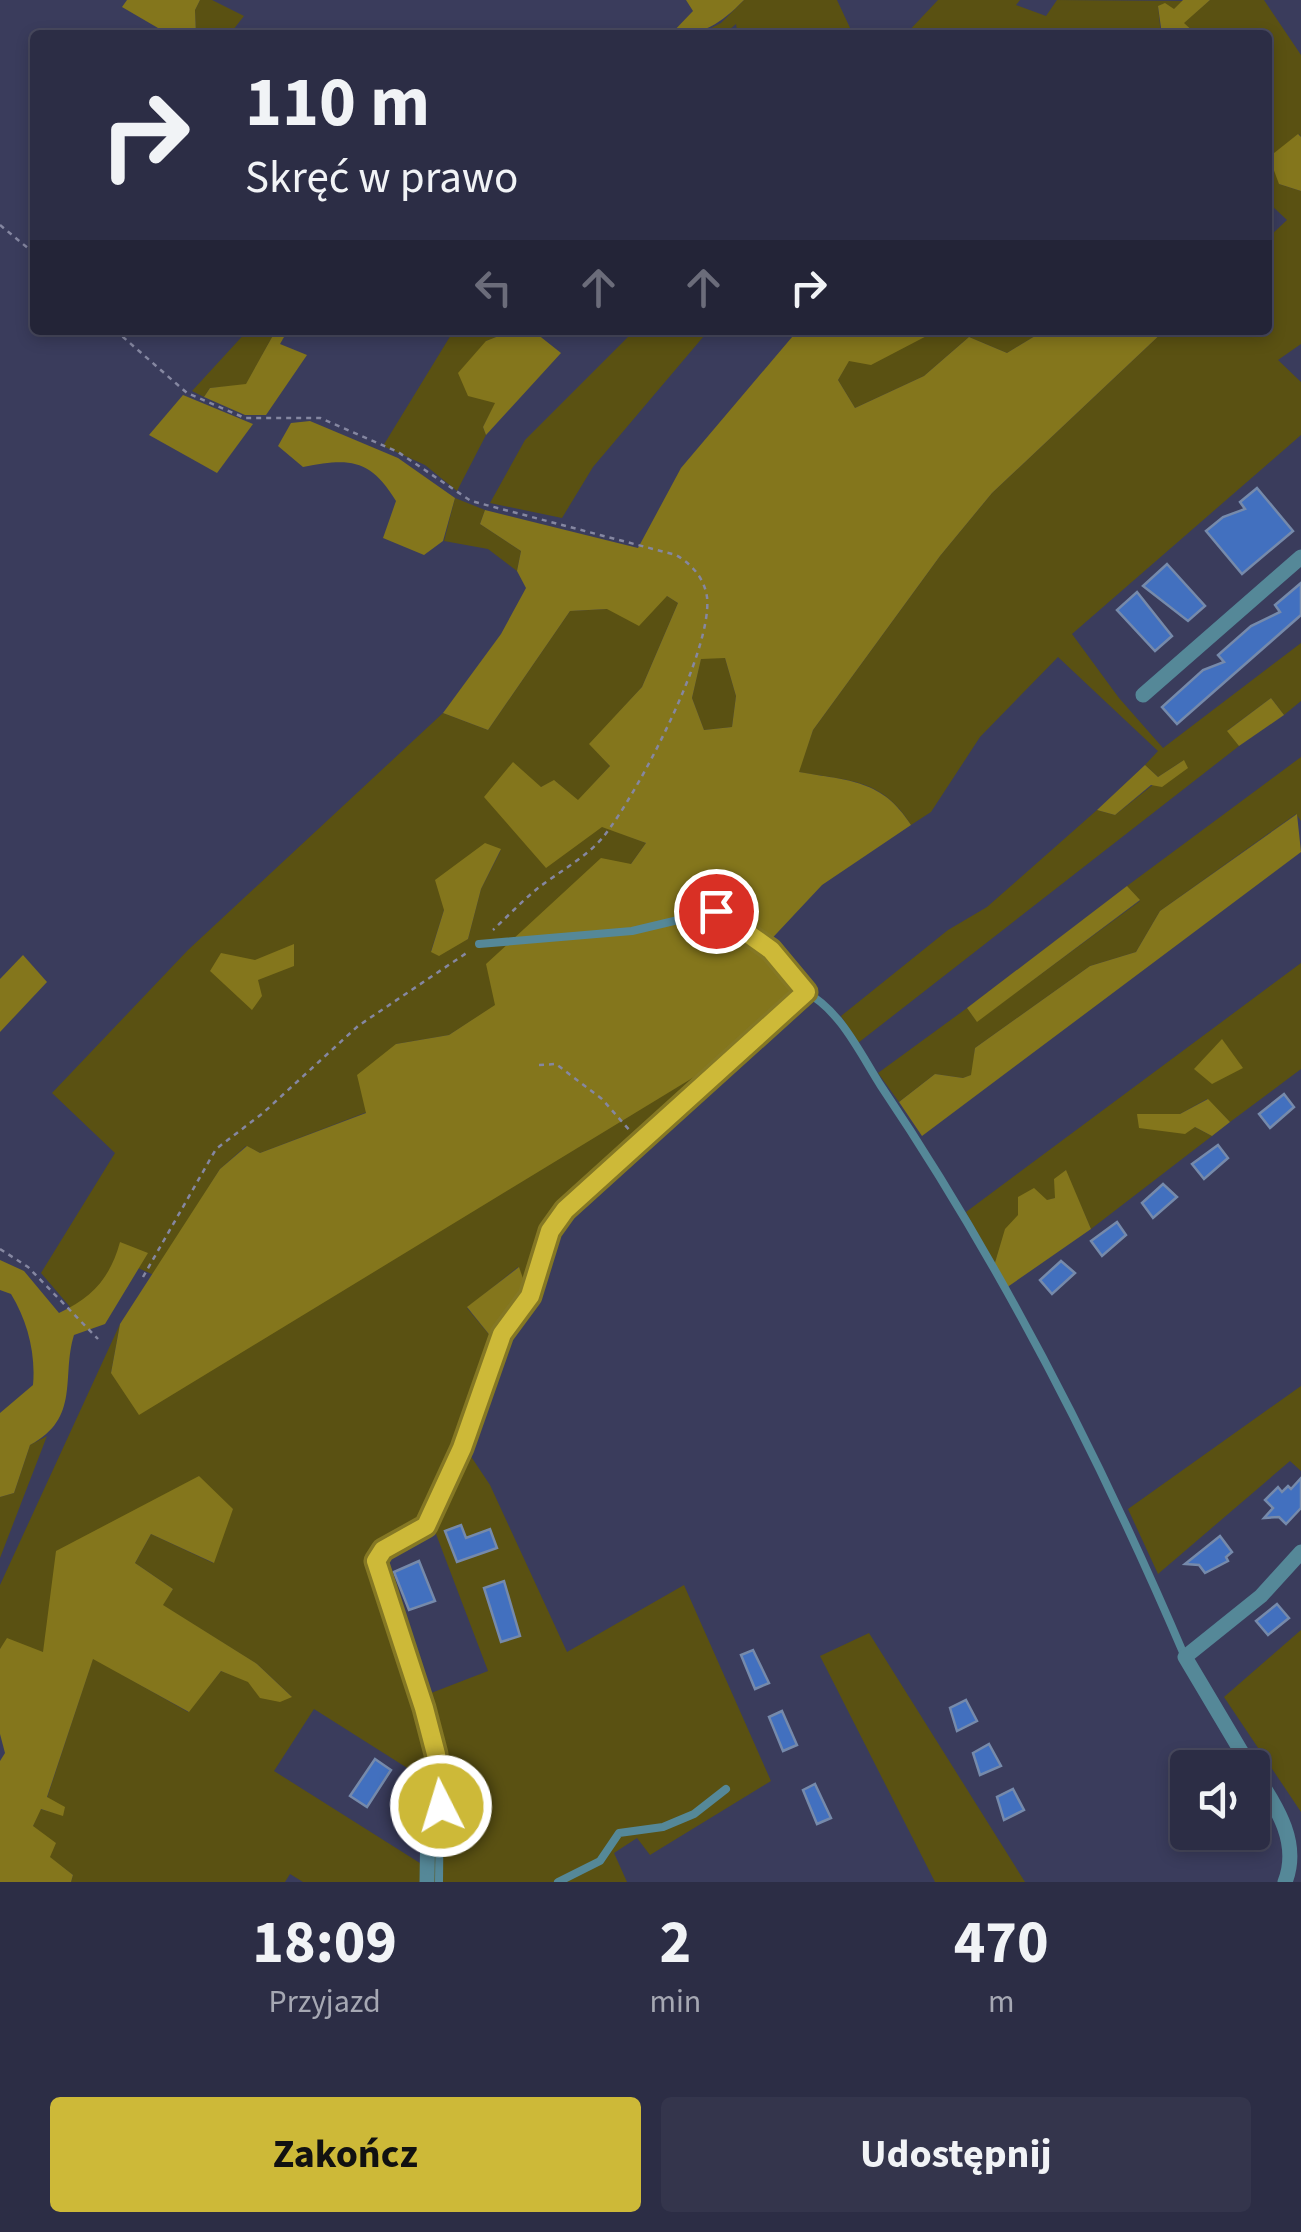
<!DOCTYPE html>
<html lang="pl">
<meta charset="utf-8">
<style>
body{margin:0;font-family:"Source Sans 3",sans-serif;background:#34354c;color:#f1f3f6;height:100vh;display:flex;flex-direction:column;font-size:38px;white-space:nowrap}
*{box-sizing:border-box;margin:0}
p{font-size:32px;color:#a6a8b3}
.icon{flex:none;width:55px;height:55px;fill:none;stroke:currentColor;stroke-width:2;stroke-linecap:round;stroke-linejoin:round}
.map{position:relative;height:1882px;overflow:hidden}
.drawer{display:flex;flex-direction:column;background:#2c2d45;flex:1}
.drawer>*{flex:none}
.hud{position:absolute;left:30px;top:30px;width:1242px;height:305px;border-radius:10px;box-shadow:0 5px 15px #0003,0 0 0 2px #48495e;background:#2c2d45;color:#f1f3f6;overflow:hidden}
.fabs{position:absolute;left:1170px;top:1750px;display:grid;gap:20px}
.fabs a{display:grid;place-items:center;width:100px;height:100px;border-radius:10px;background:#2c2d45;box-shadow:0 5px 15px #0003,0 0 0 2px #48495e;font-size:50px}
.pin{position:absolute;display:grid;place-items:center;width:85px;height:85px;color:#fff;margin:-42px;border:5px solid #fff;border-radius:50%;box-shadow:0 2px 10px #0007}
.me{position:absolute;width:110px;margin:-55px;rotate:355deg;stroke-linejoin:round;filter:drop-shadow(0 0 8px #0008)}
.turn{display:flex;align-items:center;gap:35px;height:210px;padding:0 50px;font-size:45px}
.turn .icon{width:130px;height:130px;stroke-width:2.5}
.turn b{display:block;font-size:70px;line-height:85px}
.lanes{display:flex;align-items:center;height:95px;padding:0 50px;background:#0003;justify-content:center;gap:50px;direction:ltr}
.lanes .off{opacity:.35}
.eta{display:flex;justify-content:space-evenly;align-items:center;height:170px;text-align:center}
.eta b{font-size:60px;font-weight:700;line-height:70px}
.primary-button{display:flex;gap:20px;margin-top:auto;padding:20px 50px}
.primary-button a{flex:1;height:115px;border-radius:10px;background:#cdb938;color:#111;font-size:40px;font-weight:700;line-height:115px;text-align:center}
.primary-button a+a{background:#34354c;color:#f1f3f6}
.map>svg:first-child{display:block}
.green{fill:#5a5112;fill-rule:evenodd}
.forest{fill:#84761c;fill-rule:evenodd}
.building{fill:#4270bf;stroke:#768aab;stroke-width:2.5}
.lines{fill:none;stroke-linecap:round;stroke-linejoin:round}
.path{stroke:#8587a1;stroke-width:2.5;stroke-dasharray:5 5;stroke-linecap:butt}
.lane{stroke:#558898;stroke-width:8}
.street{stroke:#558898;stroke-width:15}
.route-casing{stroke:#857824;stroke-width:25}
.route{stroke:#cdb938;stroke-width:18}
</style>
<div class="map">
<svg width="1301" height="1882" viewBox="0 0 1301 1882">
<rect width="100%" height="100%" fill="#3a3c5c"/>
<g class="green">
<path d="M200,0H212L244,16L229,35H196L195,10Z"/>
<path d="M744,0H837L851,30L846,35H738L736,24L723,35H697L721,23Z"/>
<path d="M938,0H1020L1016,5L1046,16L1057,0L1183,1L1174,10L1158,6L1161,35H1061L1054,28L1041,35H905Z"/>
<path d="M1210,0H1264L1301,55V137L1299,134L1279,184L1301,191V344L1278,360L1301,382V435L1072,634L1119,698L1163,748L1301,643V701L1284,715L1271,698L1228,730L1239,746L858,1043L841,1016L948,930L987,907L1097,810L1115,815L1184,760L1158,777L1145,765L1158,751L1058,657L980,737L931,812L911,825C882,778 849,781 798,772L813,730L940,556L992,493L1165,330H1268V238L1287,220L1268,202V35H1197L1183,23Z"/>
<path d="M248,330H276L246,385L210,388L204,397L192,391Z"/>
<path d="M454,330H514L486,341L496,403L483,427L486,435L457,491L425,465L383,446Z"/>
<path d="M635,330H709L593,467L562,518L490,503L525,440Z"/>
<path d="M938,330H1045L1007,353L969,337L924,376L855,408L838,380L849,360Z"/>
<path d="M455,498L485,510L480,524L521,551L517,571L488,549L444,541Z"/>
<path d="M667,596L678,603L642,687L590,744L610,766L578,801L555,781L541,787L484,797L602,826L646,843L631,864L496,1005L449,1035L396,1044L367,1112L260,1153L246,1146L220,1169L154,1275L138,1268L147,1253L113,1269L86,1300L71,1308L41,1273L115,1153L52,1093L188,950L443,713L488,730L570,611L607,609ZM501,850L481,889L468,939L431,951L444,910Z"/>
<path d="M701,658H725L736,696L732,727L704,730L692,698Z"/>
<path d="M1301,757V821L1296,814L1160,911L1136,952L1090,966L975,1048L972,1075L963,1078L935,1074L899,1102L878,1073L967,1008L977,1021L1140,901L1127,886Z"/>
<path d="M1301,963V1069L1230,1122L1207,1099L1180,1114L1137,1115L1195,1127L1212,1136L1091,1229L1065,1170L1056,1198C1016,1206 1005,1231 994,1266L966,1212Z"/>
<path d="M727,1057L574,1191L545,1230L526,1287L518,1267L467,1308L492,1338L459,1444L415,1536L380,1564L426,1695L488,1671L436,1534V1525L470,1455L490,1485L567,1652L684,1585L771,1781L650,1855L637,1838L614,1853L627,1882H433L431,1783L314,1709L274,1771L423,1865V1882H303L290,1874L285,1882H71L73,1875L49,1857L33,1826L40,1809L63,1815L47,1798L93,1658L188,1712L221,1671L291,1696L257,1664L162,1605L173,1589L135,1563L151,1534L213,1563L199,1476L42,1653L8,1639L0,1649V1585L120,1324L111,1373L463,1214Z"/>
<path d="M1301,1386V1471L1290,1461L1158,1574L1128,1509Z"/>
<path d="M47,1436L0,1558V1497L14,1493L30,1445Z"/>
<path d="M1301,1630V1812L1224,1697Z"/>
<path d="M869,1633L1025,1882H935L820,1656Z"/>
</g>
<g class="forest">
<path d="M127,0H200L195,10L196,35H170L122,7Z"/>
<path d="M686,0H744C720,24 704,35 670,35L693,11Z"/>
<path d="M1183,0H1210L1184,23L1197,35H1162L1158,6L1165,3L1174,9Z"/>
<path d="M1298,134L1301,137V191L1279,184L1269,157Z"/>
<path d="M276,330H288L280,344L307,355L266,415H245L204,397L210,388L246,384Z"/>
<path d="M514,330H532L561,353L486,435L483,427L495,403L468,396L458,373L486,341Z"/>
<path d="M798,330H938L871,365L849,361L838,380L855,408L924,376L969,337L1007,353L1045,330H1165L992,493L940,556L813,730L799,772C849,781 882,779 911,825L822,885L763,948L799,993L727,1057L139,1415L111,1373L120,1324L220,1169L247,1146L260,1153L366,1113L357,1075L396,1044L449,1035L495,1005L486,964L601,858L631,864L646,843L602,827L546,868L484,797L513,762L541,787L554,780L578,800L610,766L589,744L642,687L678,603L667,596L639,626L607,609L570,611L488,730L443,713L501,634L526,588L517,571L521,551L480,524L485,510L638,548L681,468ZM725,658L736,696L732,727L704,730L692,698L701,659Z"/>
<path d="M183,395L253,424L217,473L149,435Z"/>
<path d="M310,421L398,458L455,498L443,541L424,555L383,538L396,501C370,458 349,458 303,467L278,446L291,423Z"/>
<path d="M1271,698L1284,715L1239,746L1227,731Z"/>
<path d="M1184,760L1188,768L1162,787L1151,785L1115,815L1097,810L1145,765L1158,777Z"/>
<path d="M1297,814L1301,852L922,1136L899,1102L935,1074L963,1078L971,1075L975,1048L1090,966L1136,952L1160,911Z"/>
<path d="M485,843L501,849L481,889L468,939L439,956L431,952L444,910L435,880Z"/>
<path d="M1127,886L1140,900L977,1022L967,1008Z"/>
<path d="M294,944V966L258,980L262,996L252,1010L210,971L221,953L255,960Z"/>
<path d="M23,955L47,982L0,1032V979Z"/>
<path d="M1222,1039L1243,1068L1212,1084L1194,1069Z"/>
<path d="M1208,1099L1230,1122L1212,1136L1195,1127L1185,1134L1139,1128L1137,1114H1180Z"/>
<path d="M1066,1170L1091,1229L1006,1288L994,1266L1005,1229L1018,1215V1197L1034,1188L1047,1200L1055,1198L1054,1179Z"/>
<path d="M120,1242L148,1253L105,1324L74,1335C61,1377 81,1418 30,1445L14,1493L0,1497V1413L33,1385C36,1353 27,1320 11,1294L0,1290V1260L24,1271L59,1313C93,1297 110,1278 120,1242Z"/>
<path d="M519,1267L526,1287L492,1338L467,1307Z"/>
<path d="M199,1476L233,1509L214,1563L151,1534L135,1563L173,1589L163,1605L257,1664L292,1697L280,1702L260,1698L248,1682L221,1671L189,1712L93,1659L47,1797L65,1807L63,1816L41,1809L33,1826L56,1843L50,1857L73,1875L71,1882H0V1761L5,1753L0,1734V1649L7,1638L43,1652L56,1551Z"/>
</g>
<g class="building">
<path d="M1257,488L1293,531L1242,574L1206,531L1223,517L1245,509L1240,502Z"/>
<path d="M1167,564L1205,606L1188,621L1143,586Z"/>
<path d="M1301,583V615L1177,724L1162,707L1203,670L1224,662L1218,655L1251,626L1280,612L1275,605Z"/>
<path d="M1137,592L1172,636L1155,651L1117,610Z"/>
<path d="M1284,1094L1294,1107L1270,1128L1259,1114Z"/>
<path d="M1218,1145L1228,1158L1204,1179L1192,1164Z"/>
<path d="M1163,1184L1177,1197L1153,1218L1142,1203Z"/>
<path d="M1117,1222L1126,1235L1102,1256L1091,1241Z"/>
<path d="M1061,1261L1075,1273L1052,1294L1040,1280Z"/>
<path d="M1301,1478V1508L1286,1524L1279,1517L1264,1518L1273,1508L1265,1500L1278,1487L1282,1492L1288,1486L1291,1489Z"/>
<path d="M461,1525L466,1538L490,1529L497,1548L457,1562L445,1531Z"/>
<path d="M1220,1536L1232,1552L1226,1557L1228,1561L1205,1573L1199,1565L1185,1564Z"/>
<path d="M419,1561L435,1601L409,1610L394,1572Z"/>
<path d="M504,1581L520,1636L501,1642L484,1588Z"/>
<path d="M1277,1604L1289,1618L1268,1635L1256,1621Z"/>
<path d="M753,1650L769,1683L755,1689L741,1655Z"/>
<path d="M966,1700L977,1721L957,1731L950,1708Z"/>
<path d="M782,1711L797,1745L783,1751L769,1717Z"/>
<path d="M989,1744L1001,1766L980,1775L973,1753Z"/>
<path d="M375,1759L391,1770L367,1807L350,1796Z"/>
<path d="M815,1784L831,1818L817,1824L803,1790Z"/>
<path d="M1013,1789L1024,1810L1004,1820L997,1797Z"/>
</g>
<g class="lines">
<g class="path">
<path d="M0,225L35,254"/>
<path d="M115,330L187,393L245,418H320L398,452L471,501L676,555C691,564 704,577 707,597C713,650 638,793 604,836C588,856 559,872 538,888C522,901 508,916 493,930"/>
<path d="M539,1065L556,1064L602,1099L631,1132"/>
<path d="M0,1249L28,1267L98,1339"/>
<path d="M143,1277L216,1149L263,1113L358,1026L468,952"/>
</g>
<g class="lane">
<path d="M479,944L632,931L716,911L771,950L805,992"/>
<path d="M439,1882L440,1783L436,1754L375,1561L383,1550L426,1526L462,1447L502,1334L531,1296L550,1231L565,1210L805,992C840,1009 861,1055 881,1086C1001,1264 1101,1460 1185,1657"/>
<path d="M558,1882L600,1861L619,1833L663,1827L694,1814L726,1789"/>
</g>
<g class="street">
<path d="M1143,695L1301,557"/>
<path d="M1251,1768L1185,1657L1261,1596L1301,1552"/>
<path d="M1252,1769C1275,1805 1301,1841 1285,1882"/>
<path d="M427,1882L428,1816"/>
</g>
</g>
<g class="lines">
<defs>
<path id="route" d="M441,1806L436,1754L424,1708L376,1561L383,1550L426,1526L462,1448L502,1334L530,1296L550,1231L565,1210L806,992L771,950L716,911"/>
</defs>
<use href="#route" class="route-casing"/>
<use href="#route" class="route"/>
</g>
</svg>
<div class="fabs">
<a><svg class="icon" aria-label="sound" viewBox="0 0 24 24"><path d="M4 9h4l5-4v14l-5-4H4zM17 9q2 3 0 6"/></svg></a>
</div>
<div class="pin" style="left:716px;top:911px;background:#d93025"><svg class="icon" aria-label="arrive" viewBox="0 0 24 24"><path d="M6 21V4h12l-3 4 3 4H6"/></svg></div>
<svg class="me" style="left:441px;top:1806px" viewBox="-20 -20 40 40"><circle r="17" fill="#cdb938" stroke="#fff" stroke-width="3"/><path d="M0-11L8 9 0 5-8 9z" fill="#fff"/></svg>
<div class="hud">
<div class="turn"><svg class="icon" aria-label="right" viewBox="0 0 24 24"><path d="M7 20v-9h11M14 6l5 5-5 5"/></svg><div><b>110 m</b>Skręć w prawo</div></div>
<div class="lanes"><svg class="icon off" aria-label="left" viewBox="0 0 24 24"><path d="M17 20v-9H6M10 6l-5 5 5 5"/></svg><svg class="icon off" aria-label="ahead" viewBox="0 0 24 24"><path d="M12 20V5M6 11l6-6 6 6"/></svg><svg class="icon off" aria-label="ahead" viewBox="0 0 24 24"><path d="M12 20V5M6 11l6-6 6 6"/></svg><svg class="icon" aria-label="right" viewBox="0 0 24 24"><path d="M7 20v-9h11M14 6l5 5-5 5"/></svg></div>
</div>
</div>
<section class="drawer">
<div class="eta">
<div><b>18:09</b><p>Przyjazd</p></div>
<div><b>2</b><p>min</p></div>
<div><b>470</b><p>m</p></div>
</div>
<div class="primary-button"><a>Zakończ</a><a>Udostępnij</a></div>
</section>
